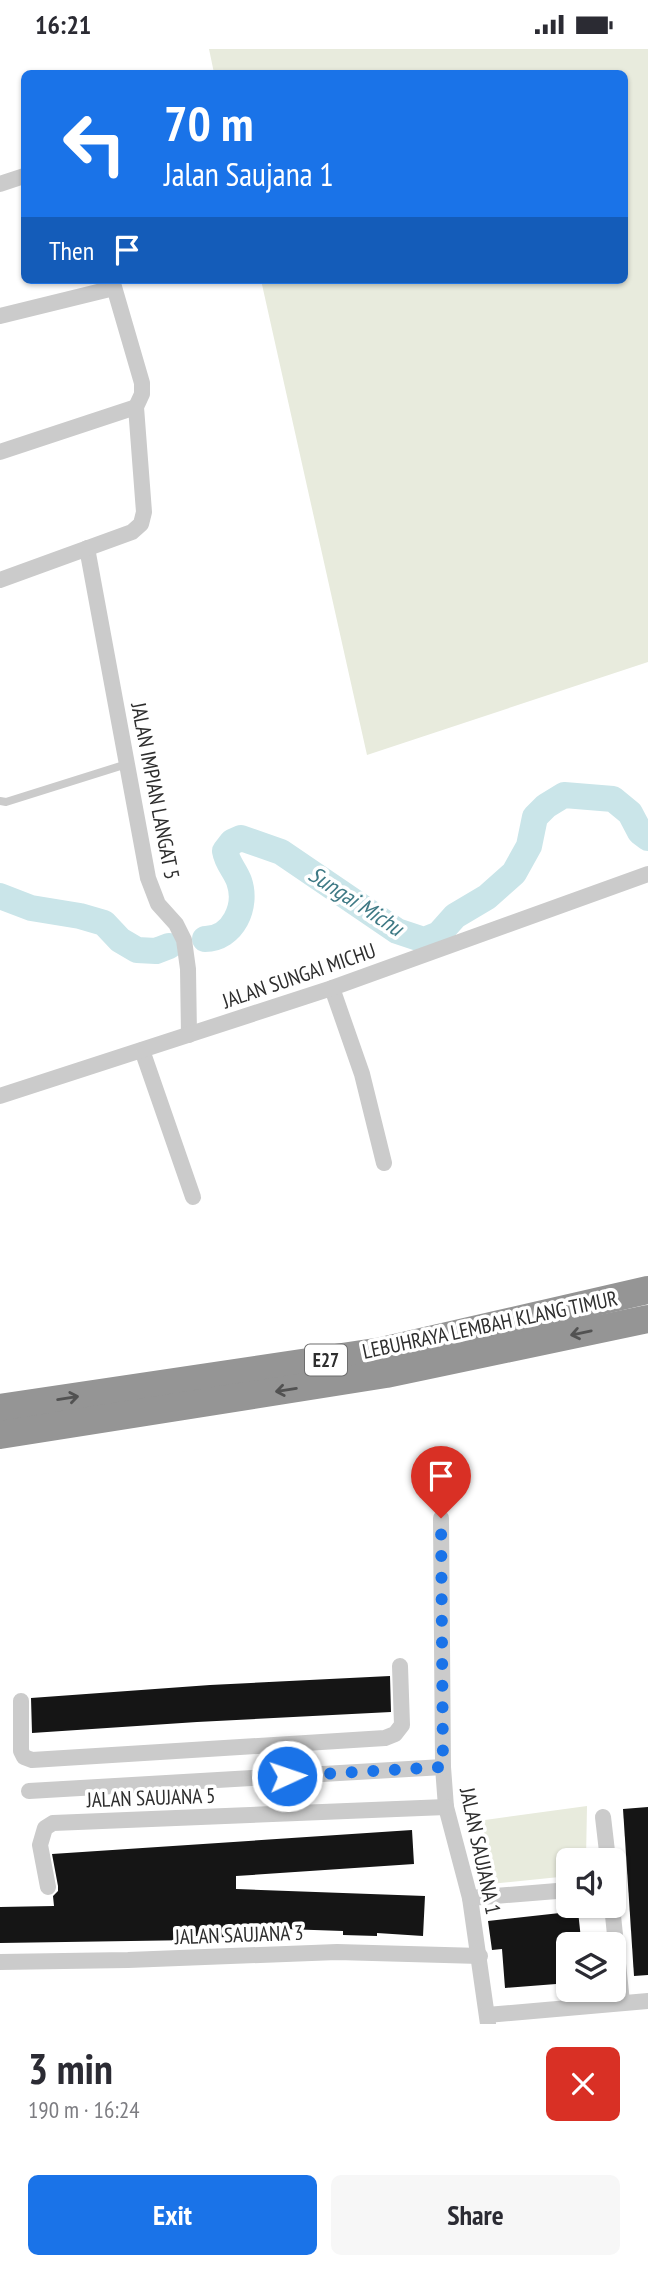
<!DOCTYPE html>
<meta charset="utf-8">
<style>
body{margin:0;font-family:"PT Sans Narrow",sans-serif;background:#f7f7f7;color:#2b2b33;height:100vh;display:flex;flex-direction:column;font-size:26px;white-space:nowrap}
*{box-sizing:border-box;margin:0}
p{font-size:23px;color:#7c7c81}
.icon{flex:none;width:38px;height:38px;fill:none;stroke:currentColor;stroke-width:2;stroke-linecap:round;stroke-linejoin:round}
.map{position:relative;height:1975px;overflow:hidden}
.sheet{display:flex;flex-direction:column;background:#fff;flex:1}
.sheet>*{flex:none}
.banner{position:absolute;left:21px;top:21px;width:607px;height:214px;border-radius:10px;box-shadow:0 2px 5px #0004;background:#1a73e8;color:#fff;overflow:hidden}
.fabs{position:absolute;left:556px;top:1799px;display:grid;gap:14px}
.fabs a{display:grid;place-items:center;width:70px;height:70px;border-radius:10px;background:#fff;box-shadow:0 2px 5px #0004;font-size:35px}
.pin{position:absolute;display:grid;place-items:center;width:60px;height:60px;color:#fff;margin:-72px -30px;border-radius:50% 50% 50% 0;rotate:-45deg;box-shadow:0 0 7px #0007}
.pin .icon{rotate:45deg}
.me{position:absolute;width:77px;margin:-38px;rotate:87deg;stroke-linejoin:round;filter:drop-shadow(0 0 5px #0008)}
.turn{display:flex;align-items:center;gap:24px;height:147px;padding:0 28px;font-size:32px}
.turn .icon{width:91px;height:91px;stroke-width:2.5}
.turn b{display:block;font-size:49px;line-height:60px}
.then{display:flex;align-items:center;height:66px;padding:0 28px;background:#0003;gap:14px;font-size:26px}
.round{display:grid;place-items:center;flex:none;width:74px;height:74px;border-radius:10px;background:#f7f7f7}
.summary{display:flex;align-items:center;justify-content:space-between;height:119px;padding:0 28px}
h1{font-size:42px;font-weight:700;line-height:52px}
.cta{display:flex;gap:14px;margin-top:auto;padding:14px 28px}
.cta a{flex:1;height:80px;border-radius:10px;background:#1a73e8;color:#fff;font-size:28px;font-weight:700;line-height:80px;text-align:center}
.cta a+a{background:#f7f7f7;color:#2b2b33}
.status{display:flex;justify-content:space-between;align-items:center;height:49px;padding:0 35px;background:#fff;direction:ltr}
.status svg{height:19px;fill:currentColor}
.map>svg:first-child{display:block}
.green{fill:#e8ebdd}
.lines{fill:none;stroke-linecap:round;stroke-linejoin:round}
.river{stroke:#cae5e9;stroke-width:26}
.building{fill:#151515}
.lane{stroke:#cbcbcb;stroke-width:8}
.street{stroke:#cbcbcb;stroke-width:16}
.highway{stroke:#959595;stroke-width:28}
.oneway{stroke:#525252}
.route{stroke:#1a73e8;stroke-width:12;stroke-dasharray:0 21.6}
.labels{text-anchor:middle;stroke-width:7;stroke-linejoin:round;paint-order:stroke}
.shield{fill:#fff;stroke:#6d6d6d;stroke-width:2}
.shield-label{font-size:19px;font-weight:bold;fill:#2e2e2e}
.street-label{font-size:21px;fill:#2e2e2e;stroke:#fff}
.water-label{font-size:23px;font-style:italic;fill:#3f7a85;stroke:#fff}
</style>
<div class="status"><b>16:21</b><svg viewBox="0 0 49 12"><path d="M0 12V9h3v3zM5 12V6h3v6zM10 12V3h3v9zM15 12V0h3v12zM26 1h20v11H26zM47 4h2v5h-2z"/></svg></div>
<div class="map">
<svg width="648" height="1975" viewBox="0 0 648 1975">
<rect width="100%" height="100%" fill="#fff"/>
<g class="green">
<path d="M209,0H648V613L367,706L261,231H625V24H214Z"/>
<path d="M587,1757L586,1811H569V1827L480,1836L485,1771Z"/>
</g>
<g class="lines">
<g class="river">
<path d="M0,847L31,859L80,867L104,874L120,891L137,901L156,902L169,897"/>
<path d="M205,890C233,890 248,857 239,832C235,821 227,814 225,802L232,793L241,789L281,803L397,882L424,891L439,885L455,867L487,848L514,824L529,797L535,768L546,757L564,746L613,750L630,764L640,783L648,789"/>
</g>
</g>
<g class="building">
<path d="M390,1627L391,1663L197,1673L32,1684L31,1649L210,1636Z"/>
<path d="M648,1758V1926L634,1927L623,1760Z"/>
<path d="M412,1781L414,1815L236,1827V1840L425,1847L423,1887L377,1884V1887L343,1886V1882L285,1880V1884L240,1883V1889L196,1887V1891L0,1894V1858L54,1857L53,1847L58,1842V1837L52,1805Z"/>
<path d="M578,1862L581,1890L569,1892V1934L505,1939L502,1900L492,1901L488,1872Z"/>
</g>
<g class="lines">
<path class="lane" d="M0,752L6,753L127,715"/>
<g class="street">
<path d="M0,135L24,127"/>
<path d="M0,267L114,239"/>
<path d="M0,403L136,358"/>
<path d="M87,499L148,829L158,855L176,875L184,891L188,920L189,986"/>
<path d="M0,531L132,483L141,475L144,463L136,358L142,345V334L112,231"/>
<path d="M332,939L362,1025L384,1114"/>
<path d="M142,1001L193,1148"/>
<path d="M0,1047L332,939L648,825"/>
<path d="M441,1469L443,1718L446,1758L470,1849L488,1975"/>
<path d="M21,1652V1702L24,1708L32,1711L385,1689L395,1685L402,1676L400,1617"/>
<path d="M29,1742L443,1718"/>
<path d="M603,1768L608,1811"/>
<path d="M48,1838L40,1796L45,1779L53,1774L446,1758"/>
<path d="M470,1849L569,1841"/>
<path d="M612,1857L622,1953"/>
<path d="M0,1913L128,1911L337,1903L480,1907"/>
<path d="M487,1966L648,1952"/>
</g>
<g class="highway">
<path d="M0,1359L382,1302L648,1241"/>
<path d="M0,1386L386,1325L648,1270"/>
</g>
</g>
<defs><path id="oneway-shaft" d="M-6 0H5M1.5-3L5.5 0L1.5 3" fill="none" stroke-width="1.6" stroke-linecap="round" stroke-linejoin="round" transform="scale(1.75)"/></defs>
<g class="oneway">
<use href="#oneway-shaft" transform="translate(581 1284) rotate(168)"/>
<use href="#oneway-shaft" transform="translate(286 1341) rotate(171)"/>
<use href="#oneway-shaft" transform="translate(68 1349) rotate(-9)"/>
</g>
<g class="lines">
<path class="route" d="M287,1727L443,1718L441,1469"/>
</g>
<g class="labels">
<rect class="shield" x="305" y="1295.5" width="42" height="31" rx="5"/>
<g class="shield-label">
<text x="326" y="1318">E27</text>
</g>
<g class="street-label">
<text transform="translate(155 742) rotate(79)" y="7">JALAN IMPIAN LANGAT 5</text>
<text transform="translate(299 927) rotate(-19)" y="7">JALAN SUNGAI MICHU</text>
<text transform="translate(490 1276) rotate(-12)" y="7">LEBUHRAYA LEMBAH KLANG TIMUR</text>
<text transform="translate(151 1749) rotate(-2)" y="7">JALAN SAUJANA 5</text>
<text transform="translate(480 1802) rotate(78)" y="7">JALAN SAUJANA 1</text>
<text transform="translate(239 1886) rotate(-2)" y="7">JALAN SAUJANA 3</text>
</g>
<g class="water-label">
<text transform="translate(356 852) rotate(33)" y="8">Sungai Michu</text>
</g>
</g>
</svg>
<div class="fabs">
<a><svg class="icon" aria-label="sound" viewBox="0 0 24 24"><path d="M4 9h4l5-4v14l-5-4H4zM17 9q2 3 0 6"/></svg></a>
<a><svg class="icon" aria-label="layers" viewBox="0 0 24 24"><path d="M12 4l9 5-9 5-9-5zM3 14l9 5 9-5"/></svg></a>
</div>
<div class="pin" style="left:441px;top:1469px;background:#d93025"><svg class="icon" aria-label="arrive" viewBox="0 0 24 24"><path d="M6 21V4h12l-3 4 3 4H6"/></svg></div>
<svg class="me" style="left:287px;top:1727px" viewBox="-20 -20 40 40"><circle r="17" fill="#1a73e8" stroke="#fff" stroke-width="3"/><path d="M0-11L8 9 0 5-8 9z" fill="#fff"/></svg>
<div class="banner">
<div class="turn"><svg class="icon" aria-label="left" viewBox="0 0 24 24"><path d="M17 20v-9H6M10 6l-5 5 5 5"/></svg><div><b>70 m</b>Jalan Saujana 1</div></div>
<div class="then">Then<svg class="icon" aria-label="arrive" viewBox="0 0 24 24"><path d="M6 21V4h12l-3 4 3 4H6"/></svg></div>
</div>
</div>
<section class="sheet">
<div class="summary"><div><h1>3 min</h1><p>190 m · 16:24</p></div><a class="round" style="background:#d93025;color:#fff"><svg class="icon" aria-label="close" viewBox="0 0 24 24"><path d="M6 6l12 12M18 6L6 18"/></svg></a></div>
<div class="cta"><a>Exit</a><a>Share</a></div>
</section>
